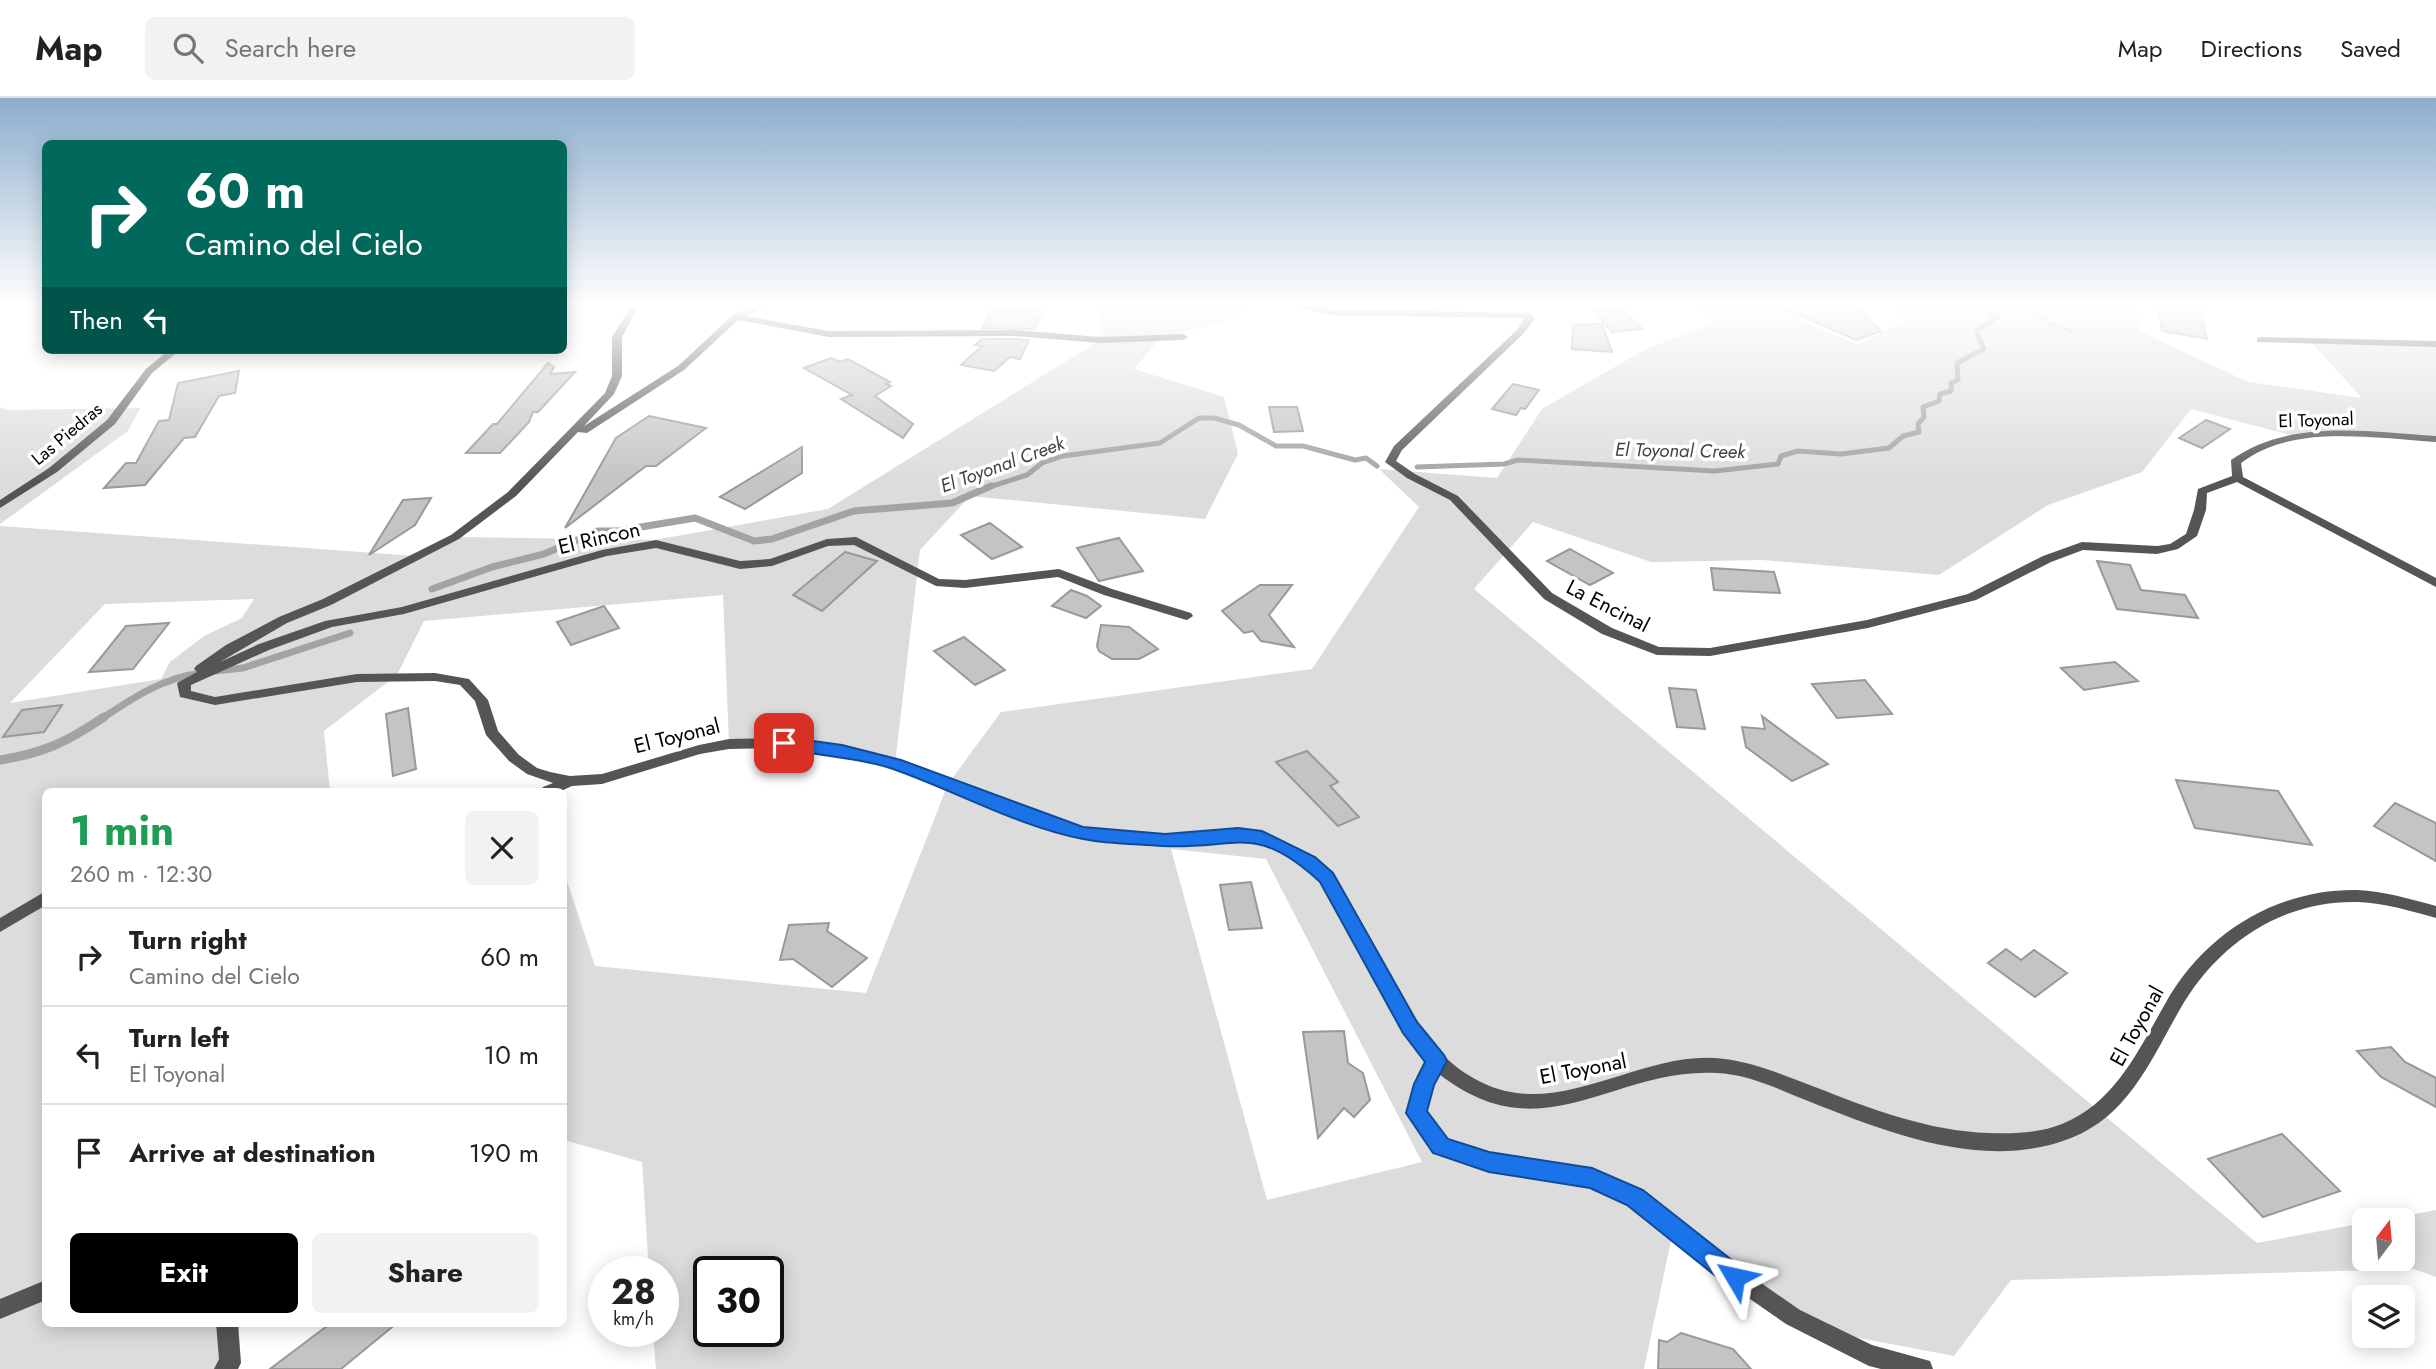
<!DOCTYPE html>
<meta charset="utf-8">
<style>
body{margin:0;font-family:Jost,sans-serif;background:#f2f2f2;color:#222;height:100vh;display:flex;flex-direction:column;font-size:26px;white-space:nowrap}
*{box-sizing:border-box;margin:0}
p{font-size:23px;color:#767676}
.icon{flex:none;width:38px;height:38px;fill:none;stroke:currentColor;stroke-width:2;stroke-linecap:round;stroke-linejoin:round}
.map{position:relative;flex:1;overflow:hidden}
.side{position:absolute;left:42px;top:690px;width:525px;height:539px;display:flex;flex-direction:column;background:#fff;border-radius:10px;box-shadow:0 4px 18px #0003}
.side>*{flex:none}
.hud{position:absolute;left:42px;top:42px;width:525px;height:214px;border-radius:10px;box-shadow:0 4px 18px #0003;background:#00695c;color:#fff;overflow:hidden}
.needle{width:46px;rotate:16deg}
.tools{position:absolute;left:2352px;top:1110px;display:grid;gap:14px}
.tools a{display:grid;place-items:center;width:63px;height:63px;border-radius:10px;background:#fff;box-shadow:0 4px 18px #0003;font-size:35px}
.speed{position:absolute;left:588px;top:1158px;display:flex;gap:14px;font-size:35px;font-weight:700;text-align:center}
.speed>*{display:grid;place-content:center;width:91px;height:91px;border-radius:50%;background:#fff;box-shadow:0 4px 18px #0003;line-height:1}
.speed small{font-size:18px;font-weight:400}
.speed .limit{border:4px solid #111;border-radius:10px;background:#fff;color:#111}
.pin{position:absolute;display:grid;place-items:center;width:60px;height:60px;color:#fff;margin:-30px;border-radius:14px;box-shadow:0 4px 10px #0006}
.me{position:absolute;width:77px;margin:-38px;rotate:306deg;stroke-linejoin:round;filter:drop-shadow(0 0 5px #0008)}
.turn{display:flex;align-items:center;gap:24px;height:147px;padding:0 28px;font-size:32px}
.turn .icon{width:91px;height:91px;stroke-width:2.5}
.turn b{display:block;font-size:49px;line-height:60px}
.then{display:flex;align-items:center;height:66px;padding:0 28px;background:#0003;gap:14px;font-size:26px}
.round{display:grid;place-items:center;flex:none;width:74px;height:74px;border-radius:10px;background:#f2f2f2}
.overview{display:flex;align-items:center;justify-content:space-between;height:119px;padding:0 28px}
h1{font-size:42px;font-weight:700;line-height:52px;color:#1e9e55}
.cta{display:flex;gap:14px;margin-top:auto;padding:14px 28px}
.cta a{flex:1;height:80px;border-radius:10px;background:#000;color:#fff;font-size:28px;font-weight:700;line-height:80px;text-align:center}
.cta a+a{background:#f2f2f2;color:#222}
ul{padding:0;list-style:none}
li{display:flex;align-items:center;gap:21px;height:98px;padding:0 28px;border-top:2px solid #e0e0e0}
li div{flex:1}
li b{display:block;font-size:26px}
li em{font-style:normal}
header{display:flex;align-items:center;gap:42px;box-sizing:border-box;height:98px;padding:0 35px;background:#fff;border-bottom:2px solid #e0e0e0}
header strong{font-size:33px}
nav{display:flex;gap:38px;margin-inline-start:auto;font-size:24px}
.search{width:490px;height:63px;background:#f2f2f2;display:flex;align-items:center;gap:18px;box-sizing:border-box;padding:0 24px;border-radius:10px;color:#767676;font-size:26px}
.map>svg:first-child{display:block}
.green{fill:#dcdcdc;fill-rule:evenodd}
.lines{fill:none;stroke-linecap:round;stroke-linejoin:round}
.stream-far2{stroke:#a3a3a3;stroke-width:5}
.stream-far1{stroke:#a3a3a3;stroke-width:7}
.stream{stroke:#a3a3a3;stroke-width:9}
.building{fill:#c4c4c4;stroke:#999;stroke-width:2}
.path{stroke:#777;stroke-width:3.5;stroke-dasharray:1 2.5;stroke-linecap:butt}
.street{fill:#555;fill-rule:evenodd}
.route{fill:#1a73e8;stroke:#114b97;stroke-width:2}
.labels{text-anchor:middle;stroke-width:7;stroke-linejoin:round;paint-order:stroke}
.far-street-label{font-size:18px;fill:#000;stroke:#fff}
.far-water-label{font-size:19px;font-style:italic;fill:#444;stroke:#fff}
.street-label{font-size:21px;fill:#000;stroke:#fff}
</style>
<header>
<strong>Map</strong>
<div class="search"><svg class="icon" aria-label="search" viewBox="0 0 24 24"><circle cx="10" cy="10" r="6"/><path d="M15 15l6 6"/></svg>Search here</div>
<nav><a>Map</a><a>Directions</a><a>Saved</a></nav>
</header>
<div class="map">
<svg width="2436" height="1271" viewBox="0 0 2436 1271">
<rect width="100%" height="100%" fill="#fff"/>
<g class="green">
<path d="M1102,205H1261L1222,224L1160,240L1134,271L1224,299L1238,356L1205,421L970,398L920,452L895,666L842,653L729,646L723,497L424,523L397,577L324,633L330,693H46V1225H241L225,1271H0V428L416,458L455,439L654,442L828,411L1100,242ZM254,501L242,520L204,538L170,564L161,581L10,605L105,506Z"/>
<path d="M1689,205H1763L1858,247L1905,223L1897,205H2135L2140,233L2248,284L2362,300L2310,243L2436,246V341L2295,338L2191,311L2142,374L2048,407L1939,477L1762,462L1651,464L1533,424L1474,491L2257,1145L2364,1125V1160H2403V1122H2384L2436,1112V1179L2414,1171L2011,1182L1954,1258L1801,1229L1673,1133L1644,1271H656L653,1234H663V1174H649L642,1064L564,1042V774L595,868L866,895L948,686L1001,614L1312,571L1419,409L1379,371L1497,380L1542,311L1644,252L1714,225ZM1171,751L1266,761L1422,1064L1267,1102ZM709,1174H768V1234H709Z"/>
<path d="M0,309L8,312L140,310L128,333L0,426Z"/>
</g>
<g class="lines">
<g class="stream-far2">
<path d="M1417,369L1504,366L1518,362L1715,373L1778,366L1781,358L1798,353L1841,356L1889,350L1903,338L1919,334L1918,326L1924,319L1923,309L1939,303L1940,296L1951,293V285L1958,282L1957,265L1984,251L1976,233L1998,219L1991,215L1992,211"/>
<path d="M986,390L1027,377L1042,365L1063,358L1160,345L1199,320H1214L1239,327L1276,348H1303L1355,362L1366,360L1377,368"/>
</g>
<g class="stream-far1">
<path d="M432,491L492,469L544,456L598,433H617L695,420L754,443L772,441L854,413L952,405L991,388"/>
<path d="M215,573L243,570L350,535"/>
<path d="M101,621C134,599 162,580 202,575"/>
</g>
<path class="stream" d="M0,662C44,655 67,644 104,619"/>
</g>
<g class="building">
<path d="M1771,205H1845L1858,210L1881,233L1856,242Z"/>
<path d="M2158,205H2199L2207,241L2162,233Z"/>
<path d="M993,210L1044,213L1034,231L982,230Z"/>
<path d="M1623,211L1642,231L1612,234L1593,212Z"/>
<path d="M1602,226L1612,254L1572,251L1573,227Z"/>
<path d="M982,241H1016L1029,242L1020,261L1010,259L994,273L961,267L982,248L975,247Z"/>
<path d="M831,260L840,264L848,261L890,284L886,286L891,288L875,298L913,326L903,340L841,301L852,297L804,270Z"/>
<path d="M548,265L554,269L550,276L575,274L538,314H533L529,324L500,355H466L493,326H497Z"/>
<path d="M239,273L235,295L219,298L195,339L184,340L145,387L104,390L126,365H136L159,323L169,322L178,285Z"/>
<path d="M1513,286L1539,292L1525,311L1521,310L1516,317L1492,311Z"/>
<path d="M1269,309H1297L1303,333L1274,334Z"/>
<path d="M649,318L706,330L656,368H646L565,430L616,340Z"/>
<path d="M2206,322L2230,331L2202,350L2179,340Z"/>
<path d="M802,349V375L745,411L720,399Z"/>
<path d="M431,400L415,427L369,457L403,402Z"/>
<path d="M990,425L1022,449L992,461L961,437Z"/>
<path d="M1119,440L1143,473L1099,483L1077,450Z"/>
<path d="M1570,451L1613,475L1590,487L1547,463Z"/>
<path d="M845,454L877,463L822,513L793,497Z"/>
<path d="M2097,463L2130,467L2141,492L2185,497L2198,520L2117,511Z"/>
<path d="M1711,470L1774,474L1780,495L1714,492Z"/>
<path d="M1260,487H1292L1269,517L1294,549L1261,543L1253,533L1244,535L1222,513Z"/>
<path d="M1071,492L1087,498L1101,508L1086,520L1052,508Z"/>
<path d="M604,508L619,530L571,547L557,524Z"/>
<path d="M169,525L133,571L89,574L126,528Z"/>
<path d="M1101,527L1129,529L1158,551L1139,561H1112L1099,553L1097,548Z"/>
<path d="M964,539L989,559L1005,572L975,587L934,553Z"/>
<path d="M2115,564L2138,583L2084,592L2061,570Z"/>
<path d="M1865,582L1892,616L1837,620L1812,586Z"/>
<path d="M1669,590L1696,592L1705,631L1677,629Z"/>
<path d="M62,607L44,634L3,639L22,612Z"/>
<path d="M408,610L416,671L393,678L386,616Z"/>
<path d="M1762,618L1801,647L1828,666L1792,683L1746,649L1742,629L1765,631Z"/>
<path d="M1307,653L1338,684L1330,688L1359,719L1338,728L1276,664Z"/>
<path d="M2176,682L2278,693L2312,747L2195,730Z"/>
<path d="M2395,705L2436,725V763L2374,728Z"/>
<path d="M1251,784L1262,830L1229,832L1220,787Z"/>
<path d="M829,825L827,833L867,860L832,889L793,861L780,862L789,827Z"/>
<path d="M2006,851L2021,862L2034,852L2067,875L2035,899L1988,865Z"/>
<path d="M1344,933L1348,965L1363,975L1370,1002L1354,1019L1344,1010L1318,1040L1303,934Z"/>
<path d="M2391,949L2405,964L2436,980V1009L2381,979L2357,953Z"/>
<path d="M2282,1036L2340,1093L2263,1119L2208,1061Z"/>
<path d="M331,1225H397L341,1271H270Z"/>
<path d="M1681,1235L1733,1251L1751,1271H1658L1659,1242L1667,1244Z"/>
</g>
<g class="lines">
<path class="path" d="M2023,205L2048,225L2073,234"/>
<g class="street">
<path d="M633,205H641L622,239V278L614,296L584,328L678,268L733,217L761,205H772L746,218L829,233L1016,232L1100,239L1183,236L1188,239L1183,242L1100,245L1016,238L829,239L738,222L684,272L587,335L578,334L516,398L459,441L331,507L287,525L220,564L259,546L325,523L402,509L602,452L656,442L740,463L770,461L827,441L856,439L939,481L965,482L1059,471L1112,491L1191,515L1193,518L1187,522L1183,521L1104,497L1058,479L965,490L936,488L854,447L828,448L772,468L740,471L656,450L607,458L404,516L332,529L269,552L191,587V593L215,599L357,576L435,575L469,581L488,602L498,633L519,657L537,670L550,674L570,678L602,676L699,647L729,641L784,640L843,648L900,663L1084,730L1165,737L1238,731L1262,734L1313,759L1332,776C1351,809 1369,842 1388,875C1413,919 1434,962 1483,985C1562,1023 1644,949 1725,961C1756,965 1786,978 1815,989C1871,1011 1928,1033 1989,1035C2013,1036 2040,1035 2062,1026C2115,1005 2139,951 2165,906C2204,836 2275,791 2357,792C2384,793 2410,801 2436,808V820C2411,813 2385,805 2358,804C2281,802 2216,847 2179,913C2151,962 2128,1018 2071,1040C1985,1074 1889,1035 1808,1003C1778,991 1748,976 1716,975C1611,970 1543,1057 1439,976L1433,987L1427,1014L1446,1042L1489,1055L1592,1071L1642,1094L1722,1158L1800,1212L1872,1247L1930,1263L1933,1271H1881L1869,1268L1786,1226L1708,1172L1628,1106L1590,1088L1489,1073L1433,1054L1408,1015L1415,986L1427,965L1403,935L1320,784L1303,767L1259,744L1238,741L1165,747L1083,740L891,670L843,658L784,650L729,651L700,656L602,686L572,688L561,693H541L543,689L553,685L527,676L509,663L486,637L475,603L460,587L435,583L357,584L215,607L180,599L177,585L197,574L194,571L196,568L226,547L279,519L323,501L451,437L508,394L605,295L612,278V239Z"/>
<path d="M1292,205H1304L1328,211L1530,215L1535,221L1524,235L1402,352L1396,363L1415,376L1458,398L1552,495L1612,530L1659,549L1710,550L1867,522L1968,496L2043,458L2082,444L2157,448L2170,446L2186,436L2194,412L2198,391L2232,378L2231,362C2290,320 2368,334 2436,338V344C2372,340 2295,325 2241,365L2243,379L2436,480V489L2237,384L2207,395L2206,412L2197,438L2178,451L2157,456L2083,452L2051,464L1976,502L1868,530L1710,558L1657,557L1602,536L1544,501L1450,402L1407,380L1385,364L1394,348L1518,231L1524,220L1328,217L1293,207Z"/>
<path d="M2260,239L2436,243V249L2257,244V240Z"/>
<path d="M169,252H180L152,275L115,326L57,374L0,410V402L49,370L107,322L146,271Z"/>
<path d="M46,793V807L0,834V820Z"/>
<path d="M46,1182V1202L0,1221V1201Z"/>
<path d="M216,1225H238L241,1265L238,1271H214L219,1261Z"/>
</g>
</g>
<linearGradient id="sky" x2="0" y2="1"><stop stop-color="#8cadcc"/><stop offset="0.54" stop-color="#fff"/><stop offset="1" stop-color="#fff" stop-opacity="0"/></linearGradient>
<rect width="2436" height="383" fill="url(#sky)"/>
<path class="route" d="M784,639L842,647L901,662L1083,729L1165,736L1238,730L1262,733L1315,759L1333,775L1417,924L1444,957L1447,963L1434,987L1427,1013L1448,1041L1489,1054L1592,1070L1643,1092L1743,1171L1747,1179L1743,1187L1735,1190L1727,1187L1627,1107L1590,1090L1489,1074L1433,1055L1406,1015L1414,986L1425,964L1403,935L1320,784C1254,723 1237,752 1162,748C1137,746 1108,746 1083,741C1017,728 956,693 893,671C856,658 816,659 779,648V641Z"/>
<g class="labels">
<g class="far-street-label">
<text transform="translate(2316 322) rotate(-2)" y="6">El Toyonal</text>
<text transform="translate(67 336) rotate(-40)" y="6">Las Piedras</text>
</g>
<g class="far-water-label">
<text transform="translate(1680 352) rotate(1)" y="7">El Toyonal Creek</text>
<text transform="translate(1002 366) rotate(-20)" y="7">El Toyonal Creek</text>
</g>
<g class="street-label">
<text transform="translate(599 440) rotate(-13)" y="7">El Rincon</text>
<text transform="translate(1608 508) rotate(27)" y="7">La Encinal</text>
<text transform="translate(677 638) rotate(-14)" y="7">El Toyonal</text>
<text transform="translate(2137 928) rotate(-61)" y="7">El Toyonal</text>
<text transform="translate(1583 971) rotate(-11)" y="7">El Toyonal</text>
</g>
</g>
</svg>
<div class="tools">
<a><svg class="needle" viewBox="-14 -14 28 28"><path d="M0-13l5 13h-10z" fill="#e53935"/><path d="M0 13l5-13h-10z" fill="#767676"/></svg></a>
<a><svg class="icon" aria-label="layers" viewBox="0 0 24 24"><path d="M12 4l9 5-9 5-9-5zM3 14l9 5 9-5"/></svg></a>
</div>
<div class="speed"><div>28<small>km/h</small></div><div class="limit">30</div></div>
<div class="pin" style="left:784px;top:645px;background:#d93025"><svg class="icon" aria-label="arrive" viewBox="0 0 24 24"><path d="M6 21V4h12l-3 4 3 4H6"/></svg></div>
<svg class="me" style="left:1735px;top:1179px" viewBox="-20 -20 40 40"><path d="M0-17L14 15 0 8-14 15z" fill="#1a73e8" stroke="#fff" stroke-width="4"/></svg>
<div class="hud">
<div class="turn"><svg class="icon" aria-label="right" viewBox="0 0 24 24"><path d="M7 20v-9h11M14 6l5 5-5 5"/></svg><div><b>60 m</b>Camino del Cielo</div></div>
<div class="then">Then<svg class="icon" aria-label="left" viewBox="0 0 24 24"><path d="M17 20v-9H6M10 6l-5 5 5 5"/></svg></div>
</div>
<section class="side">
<div class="overview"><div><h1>1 min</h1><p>260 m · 12:30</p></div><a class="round"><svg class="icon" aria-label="close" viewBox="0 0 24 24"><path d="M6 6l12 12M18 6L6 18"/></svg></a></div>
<ul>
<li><svg class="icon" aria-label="right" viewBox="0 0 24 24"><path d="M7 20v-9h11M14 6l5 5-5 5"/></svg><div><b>Turn right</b><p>Camino del Cielo</p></div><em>60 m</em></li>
<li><svg class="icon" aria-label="left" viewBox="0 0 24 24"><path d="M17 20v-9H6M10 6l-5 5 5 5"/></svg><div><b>Turn left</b><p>El Toyonal</p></div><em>10 m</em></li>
<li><svg class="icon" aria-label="arrive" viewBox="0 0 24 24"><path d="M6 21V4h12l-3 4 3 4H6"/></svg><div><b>Arrive at destination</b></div><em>190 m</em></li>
</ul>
<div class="cta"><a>Exit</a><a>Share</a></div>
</section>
</div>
